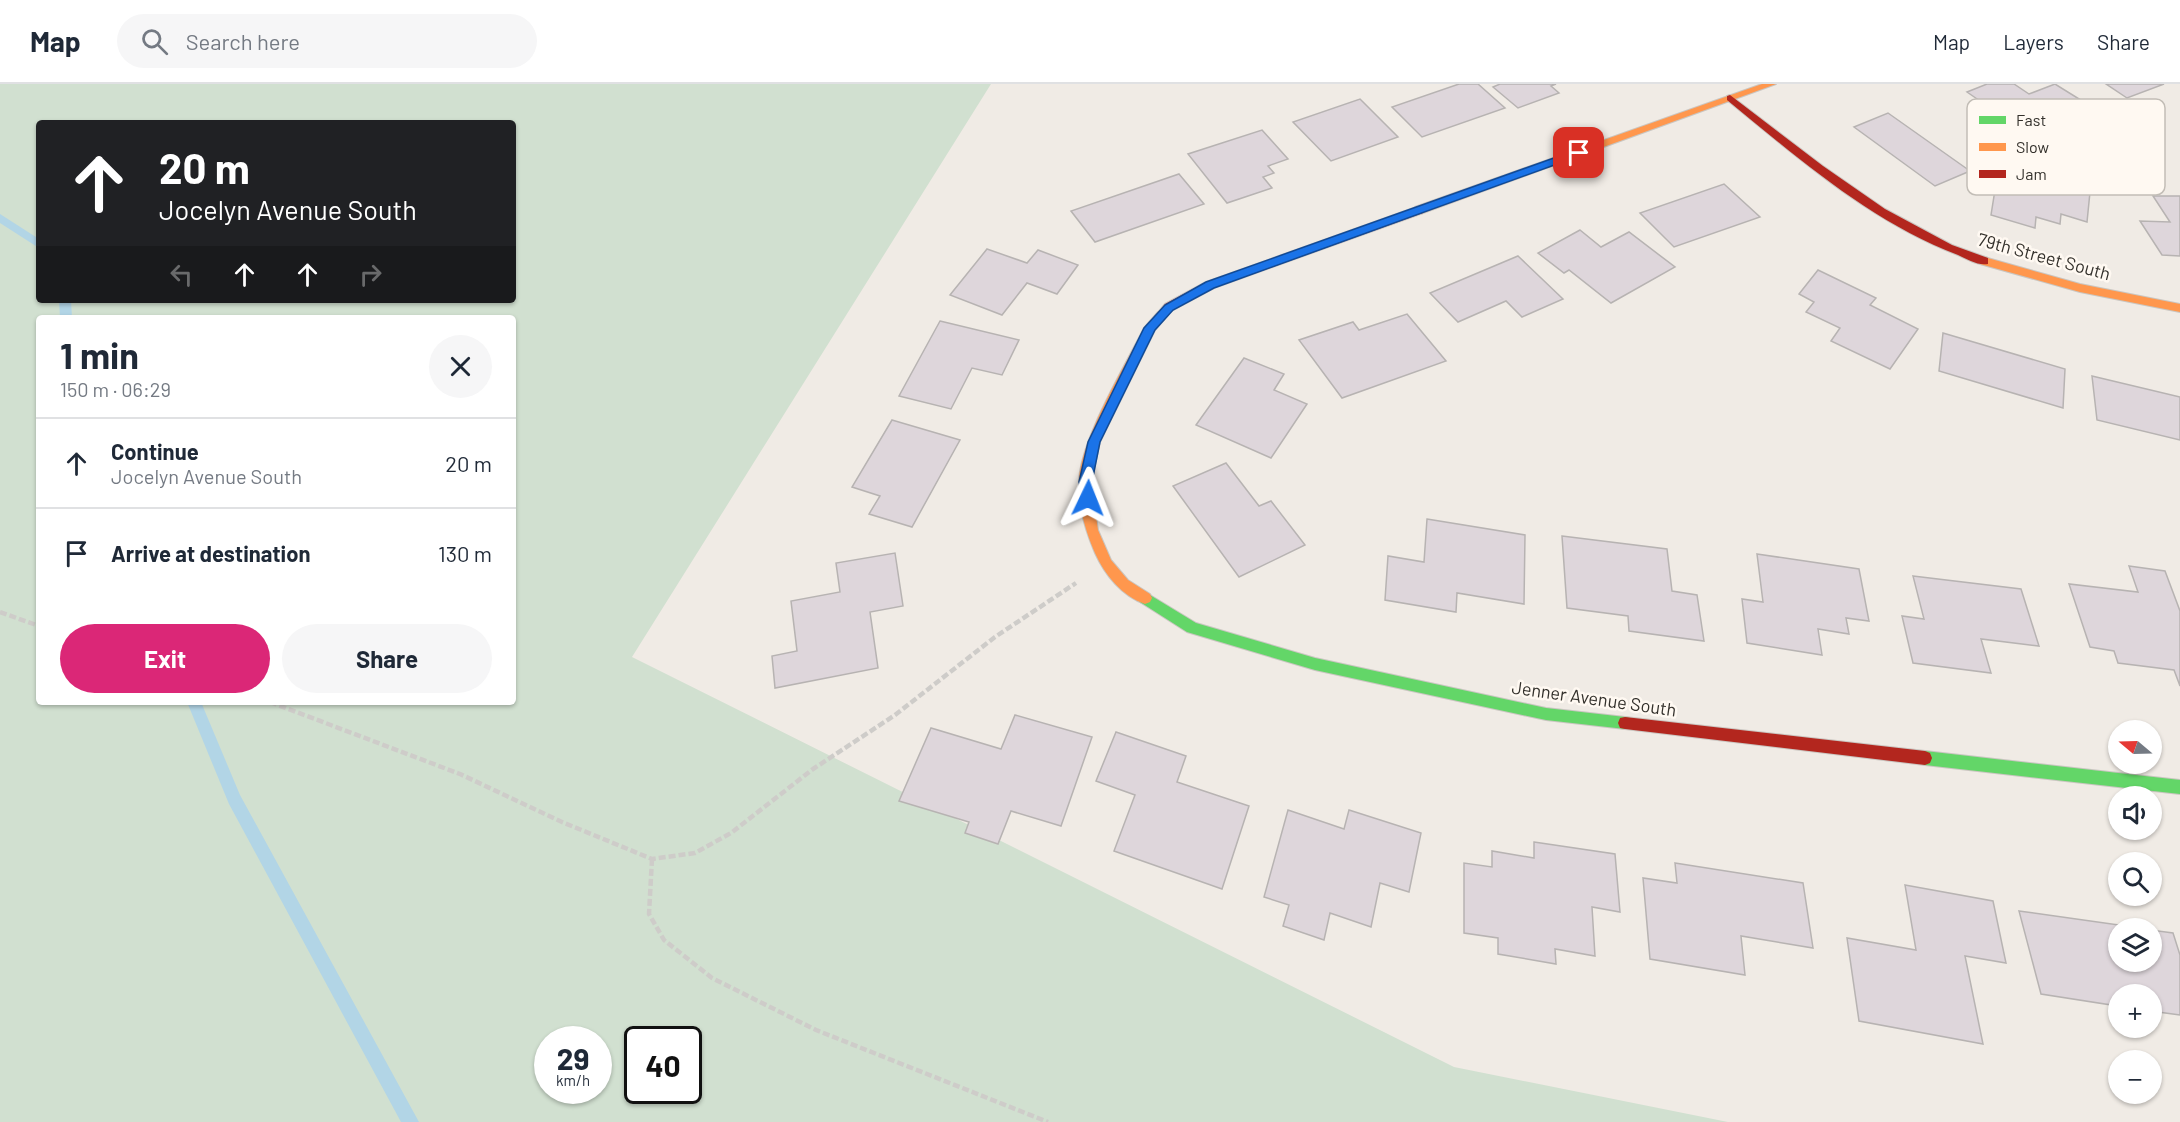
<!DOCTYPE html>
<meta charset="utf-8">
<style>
body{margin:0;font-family:Barlow,sans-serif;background:#f6f6f7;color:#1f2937;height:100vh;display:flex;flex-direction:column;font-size:22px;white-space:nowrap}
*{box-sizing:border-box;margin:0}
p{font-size:20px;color:#747a83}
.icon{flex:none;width:33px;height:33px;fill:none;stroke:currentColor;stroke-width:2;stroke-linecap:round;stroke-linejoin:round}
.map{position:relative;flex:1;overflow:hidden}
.panel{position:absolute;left:36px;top:231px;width:480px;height:390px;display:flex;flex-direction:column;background:#fff;border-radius:6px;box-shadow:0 2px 4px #0004}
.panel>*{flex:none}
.top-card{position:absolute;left:36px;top:36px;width:480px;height:183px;border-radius:6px;box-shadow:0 2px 4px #0004;background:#202124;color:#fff;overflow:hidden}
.needle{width:39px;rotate:289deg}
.tools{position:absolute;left:2108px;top:636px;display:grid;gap:12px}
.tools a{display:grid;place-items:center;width:54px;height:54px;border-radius:50%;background:#fff;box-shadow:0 2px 4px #0004;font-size:30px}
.speed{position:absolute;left:534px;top:942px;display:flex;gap:12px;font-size:30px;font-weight:700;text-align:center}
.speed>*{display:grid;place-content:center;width:78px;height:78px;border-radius:50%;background:#fff;box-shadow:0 2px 4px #0004;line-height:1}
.speed small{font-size:15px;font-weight:400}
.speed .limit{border:3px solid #111;border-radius:9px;background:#fff;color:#111}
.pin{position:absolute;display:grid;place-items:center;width:51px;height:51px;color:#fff;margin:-26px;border-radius:12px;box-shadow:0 3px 9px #0006}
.me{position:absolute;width:66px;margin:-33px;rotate:2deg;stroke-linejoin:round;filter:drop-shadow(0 0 4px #0008)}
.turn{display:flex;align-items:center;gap:21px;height:126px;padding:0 24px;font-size:27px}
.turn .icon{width:78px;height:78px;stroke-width:2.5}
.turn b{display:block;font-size:42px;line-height:51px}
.lanes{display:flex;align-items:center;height:57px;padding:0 24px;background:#0003;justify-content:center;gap:30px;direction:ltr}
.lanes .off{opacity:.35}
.round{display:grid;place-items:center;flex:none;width:63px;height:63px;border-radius:32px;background:#f6f6f7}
.overview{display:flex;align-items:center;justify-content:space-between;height:102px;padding:0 24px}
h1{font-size:36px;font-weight:700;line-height:45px}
.button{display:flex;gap:12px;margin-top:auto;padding:12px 24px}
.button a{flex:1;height:69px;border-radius:36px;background:#db2777;color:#fff;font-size:24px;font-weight:700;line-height:69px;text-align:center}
.button a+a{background:#f6f6f7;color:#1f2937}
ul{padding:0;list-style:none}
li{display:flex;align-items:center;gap:18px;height:90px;padding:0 24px;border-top:2px solid #e0e1e3}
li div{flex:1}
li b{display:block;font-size:22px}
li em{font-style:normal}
header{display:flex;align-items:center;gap:36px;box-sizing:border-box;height:84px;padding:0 30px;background:#fff;border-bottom:2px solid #e0e1e3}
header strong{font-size:28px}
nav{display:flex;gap:33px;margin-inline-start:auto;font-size:21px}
.search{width:420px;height:54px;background:#f6f6f7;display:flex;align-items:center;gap:15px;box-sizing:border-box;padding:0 21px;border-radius:33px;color:#747a83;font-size:22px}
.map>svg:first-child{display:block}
.green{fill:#d1e0d0;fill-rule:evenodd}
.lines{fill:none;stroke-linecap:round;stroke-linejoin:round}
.stream{fill:#b2d5e6;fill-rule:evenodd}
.building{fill:#ded6db;stroke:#b7b3b2;stroke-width:1.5}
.fast-casing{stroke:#cac6c1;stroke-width:2}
.slow-casing{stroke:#cac6c1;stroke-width:2}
.jam-casing{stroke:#cac6c1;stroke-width:2}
.path{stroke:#ceccc9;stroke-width:4.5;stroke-dasharray:7 3;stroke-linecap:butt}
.fast{fill:#63d668;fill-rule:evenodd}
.slow{fill:#ff974d;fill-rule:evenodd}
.jam{fill:#b3261e;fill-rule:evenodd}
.route{fill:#1a73e8;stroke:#114b97;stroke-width:1.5}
.labels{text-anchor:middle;stroke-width:5;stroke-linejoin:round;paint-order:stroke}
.street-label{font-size:18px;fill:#33302b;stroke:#fff9f2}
.key{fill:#fff9f2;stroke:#c2bdb6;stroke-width:1.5}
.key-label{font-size:16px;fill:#33302b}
</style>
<header>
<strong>Map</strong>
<div class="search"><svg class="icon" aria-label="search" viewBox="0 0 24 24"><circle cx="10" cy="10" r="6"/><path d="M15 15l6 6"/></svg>Search here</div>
<nav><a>Map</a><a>Layers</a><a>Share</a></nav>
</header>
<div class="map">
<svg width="2180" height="1038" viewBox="0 0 2180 1038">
<rect width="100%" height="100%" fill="#f0ebe5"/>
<path class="green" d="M0,0H991L632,573L1454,983L1728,1038H0ZM39,39H513V216H39ZM39,234H513V618H39ZM548,956H598V1006H548ZM638,956H688V1006H638Z"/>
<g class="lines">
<g class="stream">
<path d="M0,130L39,155V164L0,139Z"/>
<path d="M59,216H71L72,234H60Z"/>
<path d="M187,618H201L240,711L419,1038H401L229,720Z"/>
</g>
</g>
<g class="building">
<path d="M1459,0H1478L1505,24L1422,53L1392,23Z"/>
<path d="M1500,0H1556L1551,2L1559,9L1518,24L1493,3Z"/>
<path d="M1987,0H2014L2029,10L2055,0L2100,28L2047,51L2006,24L1996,28L1967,8Z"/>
<path d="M2106,0H2164L2127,14Z"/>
<path d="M1360,15L1398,53L1331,77L1293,38Z"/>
<path d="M1888,29L1970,87L1935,102L1854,43Z"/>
<path d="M1262,46L1288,75L1268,82L1274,89L1263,93L1272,104L1227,119L1188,70Z"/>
<path d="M2008,84L2090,108L2087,138L2061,130L2060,140L2036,133L2035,144L1991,131L1995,106L2004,109Z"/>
<path d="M1179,90L1204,120L1095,158L1071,127Z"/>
<path d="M1724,100L1760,133L1674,163L1640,129Z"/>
<path d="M2153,112H2180V172L2162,171L2140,137L2170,138Z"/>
<path d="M1580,146L1601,163L1629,148L1675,183L1611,219L1569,186L1564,189L1538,169Z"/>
<path d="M987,165L1027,179L1038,166L1078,181L1057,210L1027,199L1002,231L950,211Z"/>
<path d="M1518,172L1563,215L1522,233L1506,217L1458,238L1430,209Z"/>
<path d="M1818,186L1876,214L1870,221L1918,245L1890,285L1831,257L1840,244L1806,228L1814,218L1799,210Z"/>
<path d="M1407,230L1446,277L1342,314L1299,256L1353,238L1359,246Z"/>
<path d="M940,237L1019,256L1002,291L972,284L951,325L899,312Z"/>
<path d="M1943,249L2065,285L2063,324L1939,287Z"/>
<path d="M1244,274L1284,290L1274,306L1307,320L1271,374L1196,341Z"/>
<path d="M2092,292L2180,313V356L2097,336Z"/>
<path d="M892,336L960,356L912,443L869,430L880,412L852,403Z"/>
<path d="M1226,379L1259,422L1271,417L1305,461L1239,493L1173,402Z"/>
<path d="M1427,435L1525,451L1524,520L1457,509L1456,528L1385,516L1388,472L1424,478Z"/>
<path d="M1562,452L1667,465L1672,507L1697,511L1704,557L1629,547L1628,532L1567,524Z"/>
<path d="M895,469L903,522L870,528L878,584L775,604L772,572L797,567L791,517L840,508L836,479Z"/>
<path d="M1757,470L1859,485L1869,537L1846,534L1849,550L1818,545L1822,571L1747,559L1742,515L1763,518Z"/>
<path d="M2129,482L2165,487L2180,527V602L2174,586L2118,579L2114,567L2090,563L2069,500L2138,508Z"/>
<path d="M1913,492L2021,505L2039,562L1981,555L1991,589L1913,579L1902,532L1924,535Z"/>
<path d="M1015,631L1092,653L1061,742L1011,727L998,760L965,749L969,738L899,717L931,644L1001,665Z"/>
<path d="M1116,648L1186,672L1177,698L1249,722L1222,805L1114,767L1135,711L1096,697Z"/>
<path d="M1288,726L1344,745L1349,726L1421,749L1409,808L1380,799L1371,843L1330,829L1324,856L1283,842L1289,821L1264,813Z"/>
<path d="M1534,758L1615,770L1620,828L1592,823L1595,872L1555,865L1556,880L1498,870V854L1464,849V779L1492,783V767L1534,774Z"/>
<path d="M1675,779L1803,799L1813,864L1741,852L1745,891L1650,875L1643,794L1677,799Z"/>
<path d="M1905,801L1993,817L2006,879L1965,872L1983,960L1859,937L1847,854L1916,866Z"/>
<path d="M2019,827L2140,844H2118V878H2151V846L2173,849L2180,871V931L2151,927V910H2118V922L2041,910Z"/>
</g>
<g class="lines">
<defs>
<g id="fast">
<path d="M1145,508L1196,539L1315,574L1546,624L1625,633L1630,634L1632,639L1630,644L1625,645L1546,636L1315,586L1187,548L1140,518L1138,514L1140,510Z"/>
<path d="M1925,667L2180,696V710L1925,681L1920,679L1918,674L1920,669Z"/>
</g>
<g id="slow">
<path d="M1762,0H1776L1423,129L1419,130L1414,126L1415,123Z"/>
<path d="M1984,173L2080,200L2180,220V228L2080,208L1980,180V174Z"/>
<path d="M1162,227L1168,231L1155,246L1100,358L1091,398L1098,446L1111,476L1128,496L1150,510L1152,514L1150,518L1145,520C1122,512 1105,491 1095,469C1086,448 1078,423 1079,399C1079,358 1125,282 1144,244L1158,228Z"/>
</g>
<g id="jam">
<path d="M1730,11L1823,82L1885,125L1952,161L1988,174V180C1978,182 1967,175 1958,171C1871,138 1798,74 1727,16V12Z"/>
<path d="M1419,122L1424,126L1423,129L1214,204L1173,226L1162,235L1156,231L1165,220L1206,198Z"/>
<path d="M1625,633L1925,667L1930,669L1932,674L1930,679L1925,681L1625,645L1620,644L1618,639L1620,634Z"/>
</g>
</defs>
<use href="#fast" class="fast-casing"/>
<use href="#slow" class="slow-casing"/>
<use href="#jam" class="jam-casing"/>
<g class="path">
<path d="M0,528L39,542"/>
<path d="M270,618L460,690L562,738L652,775L695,769L731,749L813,685L895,631L995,553L1076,499"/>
<path d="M652,775L649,830L664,856L712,894L816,946L1048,1038"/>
</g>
<use href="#fast" class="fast"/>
<use href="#slow" class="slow"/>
<use href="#jam" class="jam"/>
</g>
<path class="route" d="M1579,65L1584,69L1582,71L1214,204L1173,226L1155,246L1100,358L1092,398L1094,414L1092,418H1083L1079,398L1088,358L1144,244L1165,221L1206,198Z"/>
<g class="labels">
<g class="street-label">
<text transform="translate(2044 173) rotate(15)" y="6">79th Street South</text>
<text transform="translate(1594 615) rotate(8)" y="6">Jenner Avenue South</text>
</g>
</g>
<rect x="1967" y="15" width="198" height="96" rx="9" class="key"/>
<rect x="1979" y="32" width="27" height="8" fill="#63d668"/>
<rect x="1979" y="59" width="27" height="8" fill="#ff974d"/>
<rect x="1979" y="86" width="27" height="8" fill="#b3261e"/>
<g class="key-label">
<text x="2016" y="42">Fast</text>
<text x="2016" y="69">Slow</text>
<text x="2016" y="96">Jam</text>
</g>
</svg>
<div class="tools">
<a><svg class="needle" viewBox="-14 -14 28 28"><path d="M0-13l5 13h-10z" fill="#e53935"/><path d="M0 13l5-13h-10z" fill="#747a83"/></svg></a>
<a><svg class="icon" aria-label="sound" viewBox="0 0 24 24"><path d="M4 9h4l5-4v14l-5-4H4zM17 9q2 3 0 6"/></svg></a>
<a><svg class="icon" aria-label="search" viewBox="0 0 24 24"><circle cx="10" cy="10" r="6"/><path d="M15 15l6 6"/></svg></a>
<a><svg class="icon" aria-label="layers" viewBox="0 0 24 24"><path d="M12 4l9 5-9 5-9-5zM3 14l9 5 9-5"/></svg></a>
<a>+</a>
<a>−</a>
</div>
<div class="speed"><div>29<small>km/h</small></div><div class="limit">40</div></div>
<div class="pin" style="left:1579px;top:69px;background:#d93025"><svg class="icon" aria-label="arrive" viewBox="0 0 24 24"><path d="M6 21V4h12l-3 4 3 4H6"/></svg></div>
<svg class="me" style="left:1088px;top:414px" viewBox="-20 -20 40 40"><path d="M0-17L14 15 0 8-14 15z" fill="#1a73e8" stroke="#fff" stroke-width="4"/></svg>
<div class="top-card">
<div class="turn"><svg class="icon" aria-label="ahead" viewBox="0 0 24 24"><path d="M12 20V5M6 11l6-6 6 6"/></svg><div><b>20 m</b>Jocelyn Avenue South</div></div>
<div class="lanes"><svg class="icon off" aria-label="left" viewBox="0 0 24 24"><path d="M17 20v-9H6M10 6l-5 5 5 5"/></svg><svg class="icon" aria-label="ahead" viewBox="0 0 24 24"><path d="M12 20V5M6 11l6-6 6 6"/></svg><svg class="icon" aria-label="ahead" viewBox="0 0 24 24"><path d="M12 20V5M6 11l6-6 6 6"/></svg><svg class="icon off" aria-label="right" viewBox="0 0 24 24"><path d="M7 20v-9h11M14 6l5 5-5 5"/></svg></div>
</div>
<section class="panel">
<div class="overview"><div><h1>1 min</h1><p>150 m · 06:29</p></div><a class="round"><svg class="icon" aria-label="close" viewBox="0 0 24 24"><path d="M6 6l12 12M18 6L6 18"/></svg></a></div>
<ul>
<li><svg class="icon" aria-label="ahead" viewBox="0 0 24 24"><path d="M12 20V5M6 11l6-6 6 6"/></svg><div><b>Continue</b><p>Jocelyn Avenue South</p></div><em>20 m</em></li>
<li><svg class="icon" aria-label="arrive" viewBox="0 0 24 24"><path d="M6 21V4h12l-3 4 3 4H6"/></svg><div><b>Arrive at destination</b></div><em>130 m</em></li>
</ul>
<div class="button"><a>Exit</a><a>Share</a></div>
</section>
</div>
